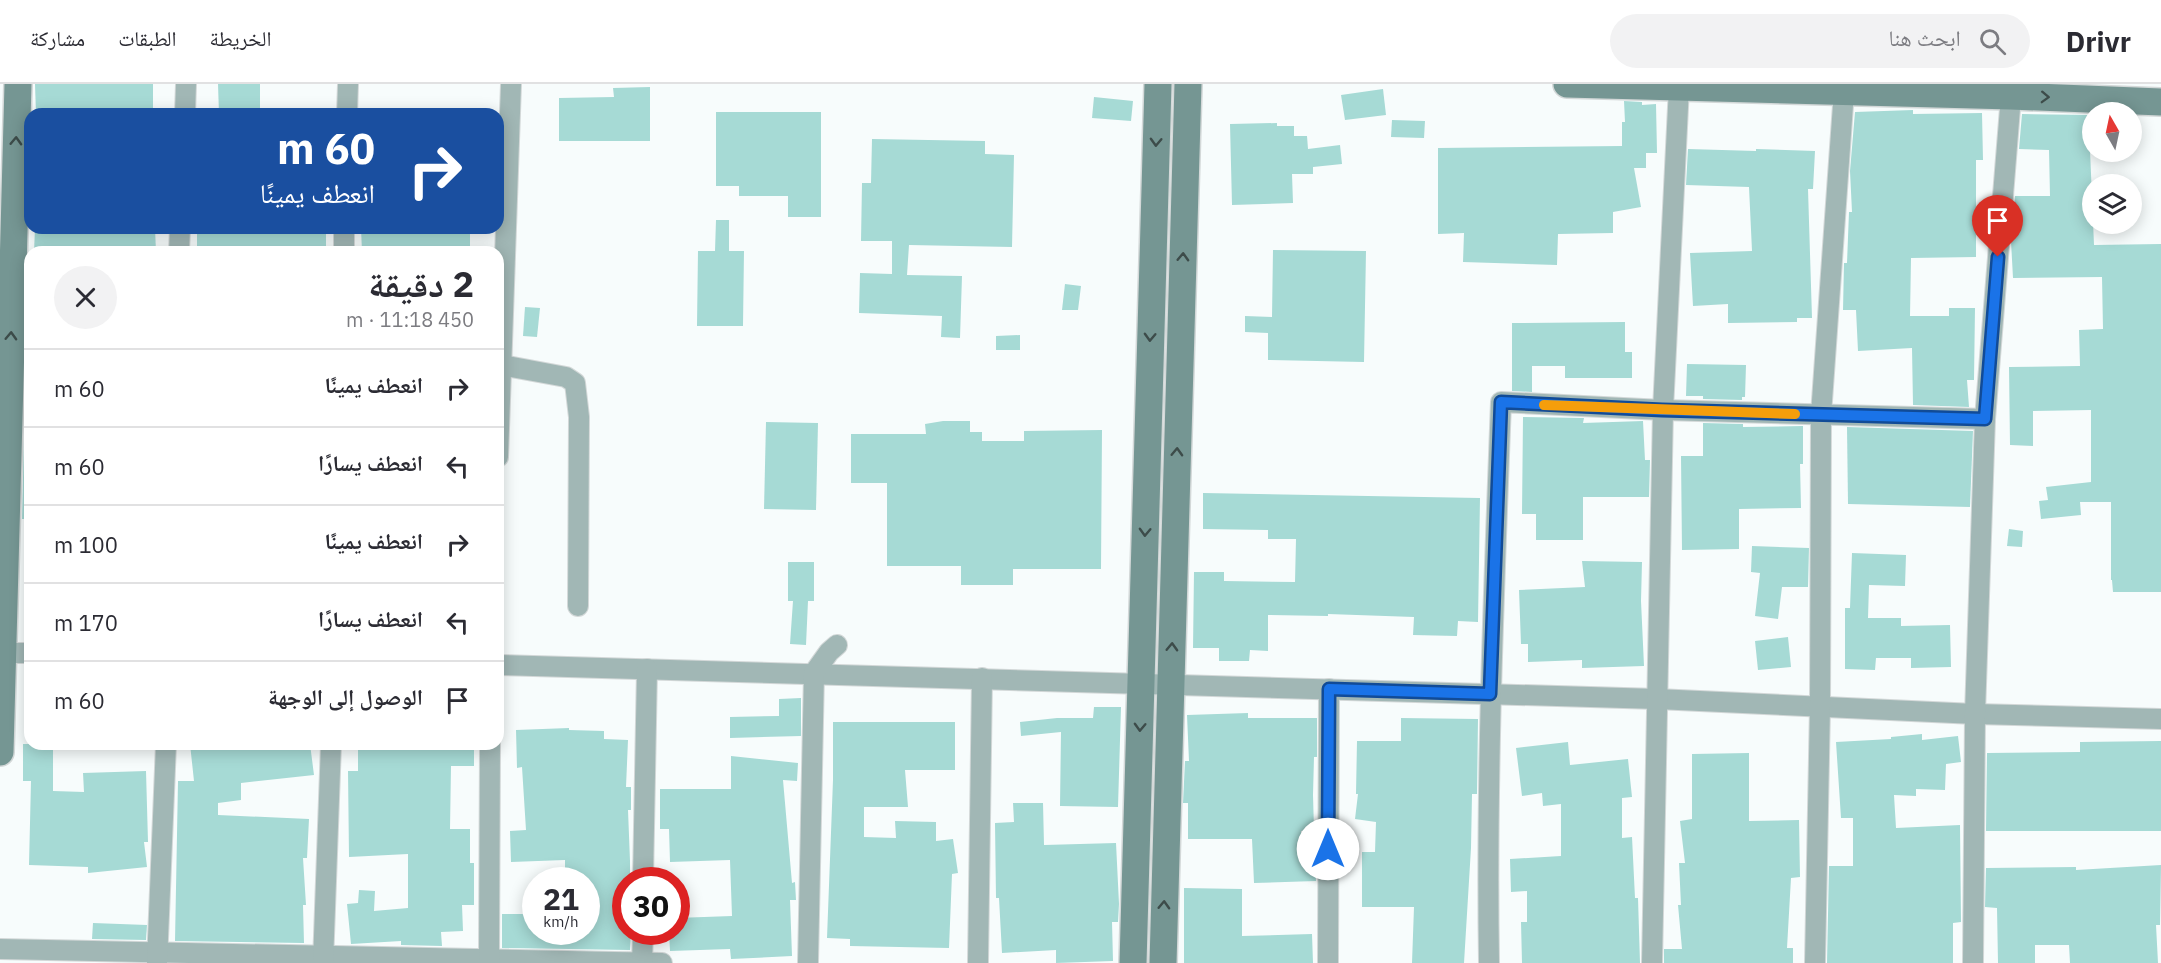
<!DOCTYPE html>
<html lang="ar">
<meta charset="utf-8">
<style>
body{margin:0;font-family:"IBM Plex Sans","Noto Naskh Arabic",sans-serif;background:#f2f2f3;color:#2b2b33;direction:rtl;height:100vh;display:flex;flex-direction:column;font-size:22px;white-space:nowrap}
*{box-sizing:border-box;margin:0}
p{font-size:20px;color:#7c7c81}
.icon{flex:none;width:33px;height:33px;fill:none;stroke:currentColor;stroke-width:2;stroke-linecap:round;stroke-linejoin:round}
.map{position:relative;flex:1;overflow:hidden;direction:ltr}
.panel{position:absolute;left:24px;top:162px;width:480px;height:504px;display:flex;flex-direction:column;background:#fff;border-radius:18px;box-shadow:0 3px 15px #0003;direction:rtl}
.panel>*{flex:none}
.banner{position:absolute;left:24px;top:24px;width:480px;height:126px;border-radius:18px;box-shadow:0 3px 15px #0003;direction:rtl;background:#1a4fa0;color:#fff;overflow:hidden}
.needle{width:39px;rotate:351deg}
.buttons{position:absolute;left:2082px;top:18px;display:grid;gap:12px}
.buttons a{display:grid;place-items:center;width:60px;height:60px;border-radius:50%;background:#fff;box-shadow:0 3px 15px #0003;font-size:30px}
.speed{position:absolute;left:522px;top:783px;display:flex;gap:12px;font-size:30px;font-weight:700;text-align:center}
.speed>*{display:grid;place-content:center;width:78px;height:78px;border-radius:50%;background:#fff;box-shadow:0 3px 15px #0003;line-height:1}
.speed small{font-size:15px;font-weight:400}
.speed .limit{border:9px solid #d22;background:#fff;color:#111}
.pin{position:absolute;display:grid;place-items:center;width:51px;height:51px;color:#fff;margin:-62px -26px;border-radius:50% 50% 50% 0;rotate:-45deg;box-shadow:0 0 6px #0007}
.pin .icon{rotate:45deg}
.me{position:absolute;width:66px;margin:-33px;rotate:0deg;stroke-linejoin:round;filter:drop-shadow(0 0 4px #0008)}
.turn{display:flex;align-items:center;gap:21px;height:126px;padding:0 30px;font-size:27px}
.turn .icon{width:78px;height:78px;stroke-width:2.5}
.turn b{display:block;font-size:42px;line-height:51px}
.round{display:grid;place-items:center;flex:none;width:63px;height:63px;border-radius:32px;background:#f2f2f3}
.summary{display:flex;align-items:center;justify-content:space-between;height:102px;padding:0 30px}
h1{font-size:36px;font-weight:700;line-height:45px}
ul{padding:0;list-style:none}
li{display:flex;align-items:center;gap:18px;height:78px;padding:0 30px;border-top:2px solid #e1e1e2}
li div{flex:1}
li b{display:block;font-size:22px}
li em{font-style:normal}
header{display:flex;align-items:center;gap:36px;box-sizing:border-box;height:84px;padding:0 30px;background:#fff;border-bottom:2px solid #e1e1e2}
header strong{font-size:28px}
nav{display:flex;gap:33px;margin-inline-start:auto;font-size:21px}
.search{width:420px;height:54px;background:#f2f2f3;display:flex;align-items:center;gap:15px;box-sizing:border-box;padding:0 21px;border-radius:33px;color:#7c7c81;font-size:22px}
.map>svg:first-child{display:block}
.building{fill:#a6dad5}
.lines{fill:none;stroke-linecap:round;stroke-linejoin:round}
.street-casing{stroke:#d3d8d8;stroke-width:22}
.secondary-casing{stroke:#d3d8d8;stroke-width:30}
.street{stroke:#a1b7b5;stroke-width:20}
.secondary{stroke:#759693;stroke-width:27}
.oneway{stroke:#3d4c4a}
.route-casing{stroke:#114b97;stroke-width:15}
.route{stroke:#1a73e8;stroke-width:10}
.slow{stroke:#f59e0b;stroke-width:10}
</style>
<header>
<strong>Drivr</strong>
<div class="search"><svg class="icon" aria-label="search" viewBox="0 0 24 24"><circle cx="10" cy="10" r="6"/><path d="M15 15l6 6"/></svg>ابحث هنا</div>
<nav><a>الخريطة</a><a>الطبقات</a><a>مشاركة</a></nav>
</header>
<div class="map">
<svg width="2161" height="879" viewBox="0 0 2161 879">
<rect width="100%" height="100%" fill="#f7fcfc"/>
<g class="building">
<path d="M35,0H153V30H36Z"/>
<path d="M218,0H260V30H219Z"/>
<path d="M650,3V57H559V14L614,13L613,4Z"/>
<path d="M1383,5L1386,31L1345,36L1341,11Z"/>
<path d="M1094,13L1133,17L1131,37L1092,34Z"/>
<path d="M1624,17L1642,18V21L1656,20L1657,69H1646V84H1634L1641,123L1613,128V149L1558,150L1557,181L1463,178L1464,149L1438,150V64L1622,62V38H1625Z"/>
<path d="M1913,26V30L1982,29L1983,76H1976V173L1911,174L1910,232H1949V224H1975L1974,296H1967L1969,323L1913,321L1912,264L1858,267L1856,226H1843L1844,179H1847L1849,128H1852L1850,87L1855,28Z"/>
<path d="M716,28H821V133H788V112H739V102H716Z"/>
<path d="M2022,30L2092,31V66H2090L2094,161L2161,160V508H2113L2112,496H2111V418H2080L2081,431L2041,435L2039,417L2048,416L2046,403L2091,398V326L2033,327V362L2010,361L2009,283L2080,282L2079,246L2103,245L2102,193L2013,194L2011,157L2015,112H2050L2049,66L2019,65Z"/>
<path d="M1392,36L1425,37L1424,54L1391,53Z"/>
<path d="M1277,39V42H1294V52H1307L1308,65L1340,61L1342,80L1313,83V90H1292L1293,119L1232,121L1230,40Z"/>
<path d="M872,55L985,57V70L1014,71L1012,163L909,161L907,191L962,192L960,254L941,253L942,232L859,229L860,189L892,190V157H861L862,99H871Z"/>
<path d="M1688,65L1756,67V65L1815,67L1813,105H1808L1812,234H1797V238L1728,239V220L1693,222L1690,169L1752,167L1749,103L1686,101Z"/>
<path d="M716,136H729V167H744L743,242H697L698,167H715Z"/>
<path d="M35,144H155L156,168H34Z"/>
<rect x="197" y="144" width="129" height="24"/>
<path d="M361,144H470V168H362Z"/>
<path d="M1273,166L1366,167L1364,278L1268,276V249L1245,248V232L1272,233Z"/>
<path d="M1065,200L1081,202L1078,226H1062Z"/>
<path d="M525,223L540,224L537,253L523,252Z"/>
<path d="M1625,238V268H1632V294H1565V282H1532V308L1512,307V239Z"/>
<path d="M1020,251V266H996V252Z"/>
<path d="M1687,280L1746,281L1745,313H1742V316L1703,315V312H1686Z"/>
<path d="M25,313H30V435H22Z"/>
<path d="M1523,333L1584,334L1583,339L1643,337L1645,376H1650L1649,413H1583V456H1536V430H1522Z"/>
<path d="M943,337H970V348H982V357H1024V347L1102,346L1101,485H1013V501H961V482H887V399H851V350H926L925,340Z"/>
<path d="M766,338L818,339L816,426L764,425Z"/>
<path d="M1703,339L1743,340V343L1803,342V380H1800L1801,424L1739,425V465L1682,466L1681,372H1703Z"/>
<path d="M1847,343L1973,347L1970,423L1848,420Z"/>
<path d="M1203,409L1480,414L1478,538L1458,537L1457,552L1413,551L1414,533L1328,530V532L1268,531V567L1250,566L1249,577H1219V564H1193L1194,488H1224V497L1295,498L1296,455H1268V446L1203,445Z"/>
<path d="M2009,445L2023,447L2022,463L2007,462Z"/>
<path d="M1752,462L1809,464L1808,503H1782L1778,535L1755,532L1760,489L1751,488Z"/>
<path d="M1852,469L1906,471L1905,502L1869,501L1868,534H1901V542L1950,541L1951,583L1911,584V574H1876L1875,586L1845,585V524H1850Z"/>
<path d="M1582,477L1642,478L1641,517L1644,582L1582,584V576L1528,578V560H1521L1519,506L1585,503Z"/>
<path d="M788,478H814V517H808L806,561L790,560L793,517H788Z"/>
<path d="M1788,553L1791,583L1758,586L1755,557Z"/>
<path d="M801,614V652L730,654V633L779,632V615Z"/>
<path d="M1094,623H1121L1118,723L1060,722L1061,648L1021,652L1020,638L1057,634H1093Z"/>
<path d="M1248,629V634H1317V673H1314L1313,711L1314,746L1301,747L1303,783H1315L1316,797L1254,799L1252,755H1188V719H1183L1185,677H1189L1187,631Z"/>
<path d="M1401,634L1478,635L1477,710H1472L1471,764L1464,879H1412L1414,823H1362V768H1375L1376,738L1355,735L1358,710H1356L1357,657H1401Z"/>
<path d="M833,638H955V686H905L908,723H864V753L896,754L895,737L936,738V757L953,755L958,789L952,790L949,864L850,862V855L827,854L833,696Z"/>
<path d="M569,644V646L604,647V655L628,656L626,703H631V726H628L630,777V796H626V848H631L630,866L502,864V830H536V848H586V796H565V776L511,778L510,747L526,746L522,683L517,684L516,646Z"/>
<path d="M1922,650V656L1958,652L1961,678L1946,680L1945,706L1916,705V712L1894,711L1896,744L1960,741L1961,838L1953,839V879H1827L1829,782H1853V734H1841L1836,658L1891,655V653Z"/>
<path d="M2161,657V747H1986L1987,669L2080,668V658Z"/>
<path d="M1568,658L1570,681L1628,675L1632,713L1622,714V754L1632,753L1635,814H1638L1640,879H1522L1521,838H1527V807L1511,808L1510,775L1561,772V720L1543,722L1542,709L1522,712L1516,664Z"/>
<path d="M23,660H53V707L84,708L83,689L146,687L148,758H144L147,783L88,789V783L29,781L31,697H23Z"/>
<path d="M190,660H310L314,691L241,699V716L218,719V731L309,735L307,774H303L306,821H303L304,859L175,857L178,697H194Z"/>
<path d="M358,660H409V664L474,663V682H451L450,745H470V779H474V821H462L463,847L441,848L442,862L401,861V857L351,860L347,820L358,819L359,806L375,807L374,827L408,824V770L349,773L348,687H358Z"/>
<path d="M1749,669V737L1799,736L1800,793L1791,794L1787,864H1793V879H1664V865H1682L1678,821H1681L1679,779H1685L1680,737L1692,735V670Z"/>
<path d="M731,672L798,679L797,697L783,696L792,799L795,798L796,816H790L792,872L731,875L730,865L670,867L669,848H676V834L732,832L730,776L670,778L669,745H660V705H731Z"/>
<path d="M1013,719H1043L1044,761L1116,759L1119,820L1118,838H1112L1113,877L1056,879V866L1002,869L999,814H996L995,739L1014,738Z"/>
<path d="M2161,781L2160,841H2156L2158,879H2070L2069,861H2035V879H1998L1997,824L1985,823L1986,784L2076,783V786Z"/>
<path d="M1184,804L1242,805V852L1312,850L1313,879H1184Z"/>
<path d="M93,839L147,841L146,856L92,855Z"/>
</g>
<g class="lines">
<defs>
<g id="street">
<path d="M185,30L186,0"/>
<path d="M347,30L348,0"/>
<path d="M179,168L180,144"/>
<path d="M344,168V144"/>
<path d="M501,281L566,293L575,299L579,333L578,522"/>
<path d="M498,373L511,0"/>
<path d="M2,569H30"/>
<path d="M498,581L1657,615L1975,630L2161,635"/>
<path d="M643,796L647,585"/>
<path d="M0,865L662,879"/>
<path d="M157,879L166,660"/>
<path d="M323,879L331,660"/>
<path d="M489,879L490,660"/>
<path d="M642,879L643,848"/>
<path d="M808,879L814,589L829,568L837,561"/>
<path d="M978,879L982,594"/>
<path d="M1328,879L1329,605"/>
<path d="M1489,879C1486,692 1494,505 1501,318L1663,326L1985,335"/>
<path d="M1652,879L1663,326L1679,3"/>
<path d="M1815,879L1820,622L1821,331L1844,7"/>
<path d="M1973,879L1975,630L1985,335L2011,12"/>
</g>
<g id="secondary">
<path d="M1567,0L2011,12L2161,18"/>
<path d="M0,668L18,0"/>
<path d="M1133,879L1158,0"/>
<path d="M1163,879L1188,0"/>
</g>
</defs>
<use href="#street" class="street-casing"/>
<use href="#secondary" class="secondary-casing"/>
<use href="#street" class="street"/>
<use href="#secondary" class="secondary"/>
</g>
<defs><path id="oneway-chevron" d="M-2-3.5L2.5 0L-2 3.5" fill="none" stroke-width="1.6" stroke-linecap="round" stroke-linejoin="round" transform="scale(1.5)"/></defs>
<g class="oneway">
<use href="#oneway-chevron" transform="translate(2045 13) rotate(2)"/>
<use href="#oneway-chevron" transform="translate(16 57) rotate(-88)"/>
<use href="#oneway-chevron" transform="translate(1156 58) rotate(92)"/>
<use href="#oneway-chevron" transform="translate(1183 173) rotate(-88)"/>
<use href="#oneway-chevron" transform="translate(11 252) rotate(-88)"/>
<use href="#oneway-chevron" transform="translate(1150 253) rotate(92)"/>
<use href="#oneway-chevron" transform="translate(1177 368) rotate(-88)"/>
<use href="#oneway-chevron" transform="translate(1145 448) rotate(92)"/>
<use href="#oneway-chevron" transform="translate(1172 563) rotate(-88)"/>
<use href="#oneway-chevron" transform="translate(1140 643) rotate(92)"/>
<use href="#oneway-chevron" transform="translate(1164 821) rotate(-88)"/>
</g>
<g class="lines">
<defs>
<path id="route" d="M1328,765L1329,605L1490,610L1501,318L1662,326L1985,335L1998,173"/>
</defs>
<use href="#route" class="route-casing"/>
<use href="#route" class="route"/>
<path class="slow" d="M1544,321L1795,330"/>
</g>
</svg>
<div class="buttons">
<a><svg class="needle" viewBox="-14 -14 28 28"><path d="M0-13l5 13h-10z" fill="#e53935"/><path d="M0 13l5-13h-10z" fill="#7c7c81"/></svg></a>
<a><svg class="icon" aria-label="layers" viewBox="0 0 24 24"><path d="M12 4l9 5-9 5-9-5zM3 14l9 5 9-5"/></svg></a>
</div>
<div class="speed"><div>21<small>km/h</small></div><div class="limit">30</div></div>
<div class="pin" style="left:1998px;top:173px;background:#d93025"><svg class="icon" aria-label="arrive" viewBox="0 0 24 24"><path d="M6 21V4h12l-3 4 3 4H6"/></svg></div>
<svg class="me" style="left:1328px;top:765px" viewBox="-20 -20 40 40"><circle r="19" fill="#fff"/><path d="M0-13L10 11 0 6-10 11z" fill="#1a73e8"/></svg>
<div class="banner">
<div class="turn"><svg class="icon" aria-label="right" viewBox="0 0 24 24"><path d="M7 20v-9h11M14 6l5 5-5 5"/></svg><div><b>60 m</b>انعطف يمينًا</div></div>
</div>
<section class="panel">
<div class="summary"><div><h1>2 دقيقة</h1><p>450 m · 11:18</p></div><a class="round"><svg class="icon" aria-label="close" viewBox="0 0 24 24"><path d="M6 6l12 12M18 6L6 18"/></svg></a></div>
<ul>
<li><svg class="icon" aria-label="right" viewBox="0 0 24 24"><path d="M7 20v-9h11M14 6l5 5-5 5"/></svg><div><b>انعطف يمينًا</b></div><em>60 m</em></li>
<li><svg class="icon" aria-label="left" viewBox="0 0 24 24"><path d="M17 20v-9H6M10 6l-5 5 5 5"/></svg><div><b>انعطف يسارًا</b></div><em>60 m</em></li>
<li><svg class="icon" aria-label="right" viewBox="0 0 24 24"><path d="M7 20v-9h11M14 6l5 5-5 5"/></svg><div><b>انعطف يمينًا</b></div><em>100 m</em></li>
<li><svg class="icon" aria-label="left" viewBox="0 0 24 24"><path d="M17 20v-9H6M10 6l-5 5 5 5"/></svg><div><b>انعطف يسارًا</b></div><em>170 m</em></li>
<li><svg class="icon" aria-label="arrive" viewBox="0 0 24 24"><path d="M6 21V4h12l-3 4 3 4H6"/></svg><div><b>الوصول إلى الوجهة</b></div><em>60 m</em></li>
</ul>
</section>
</div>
